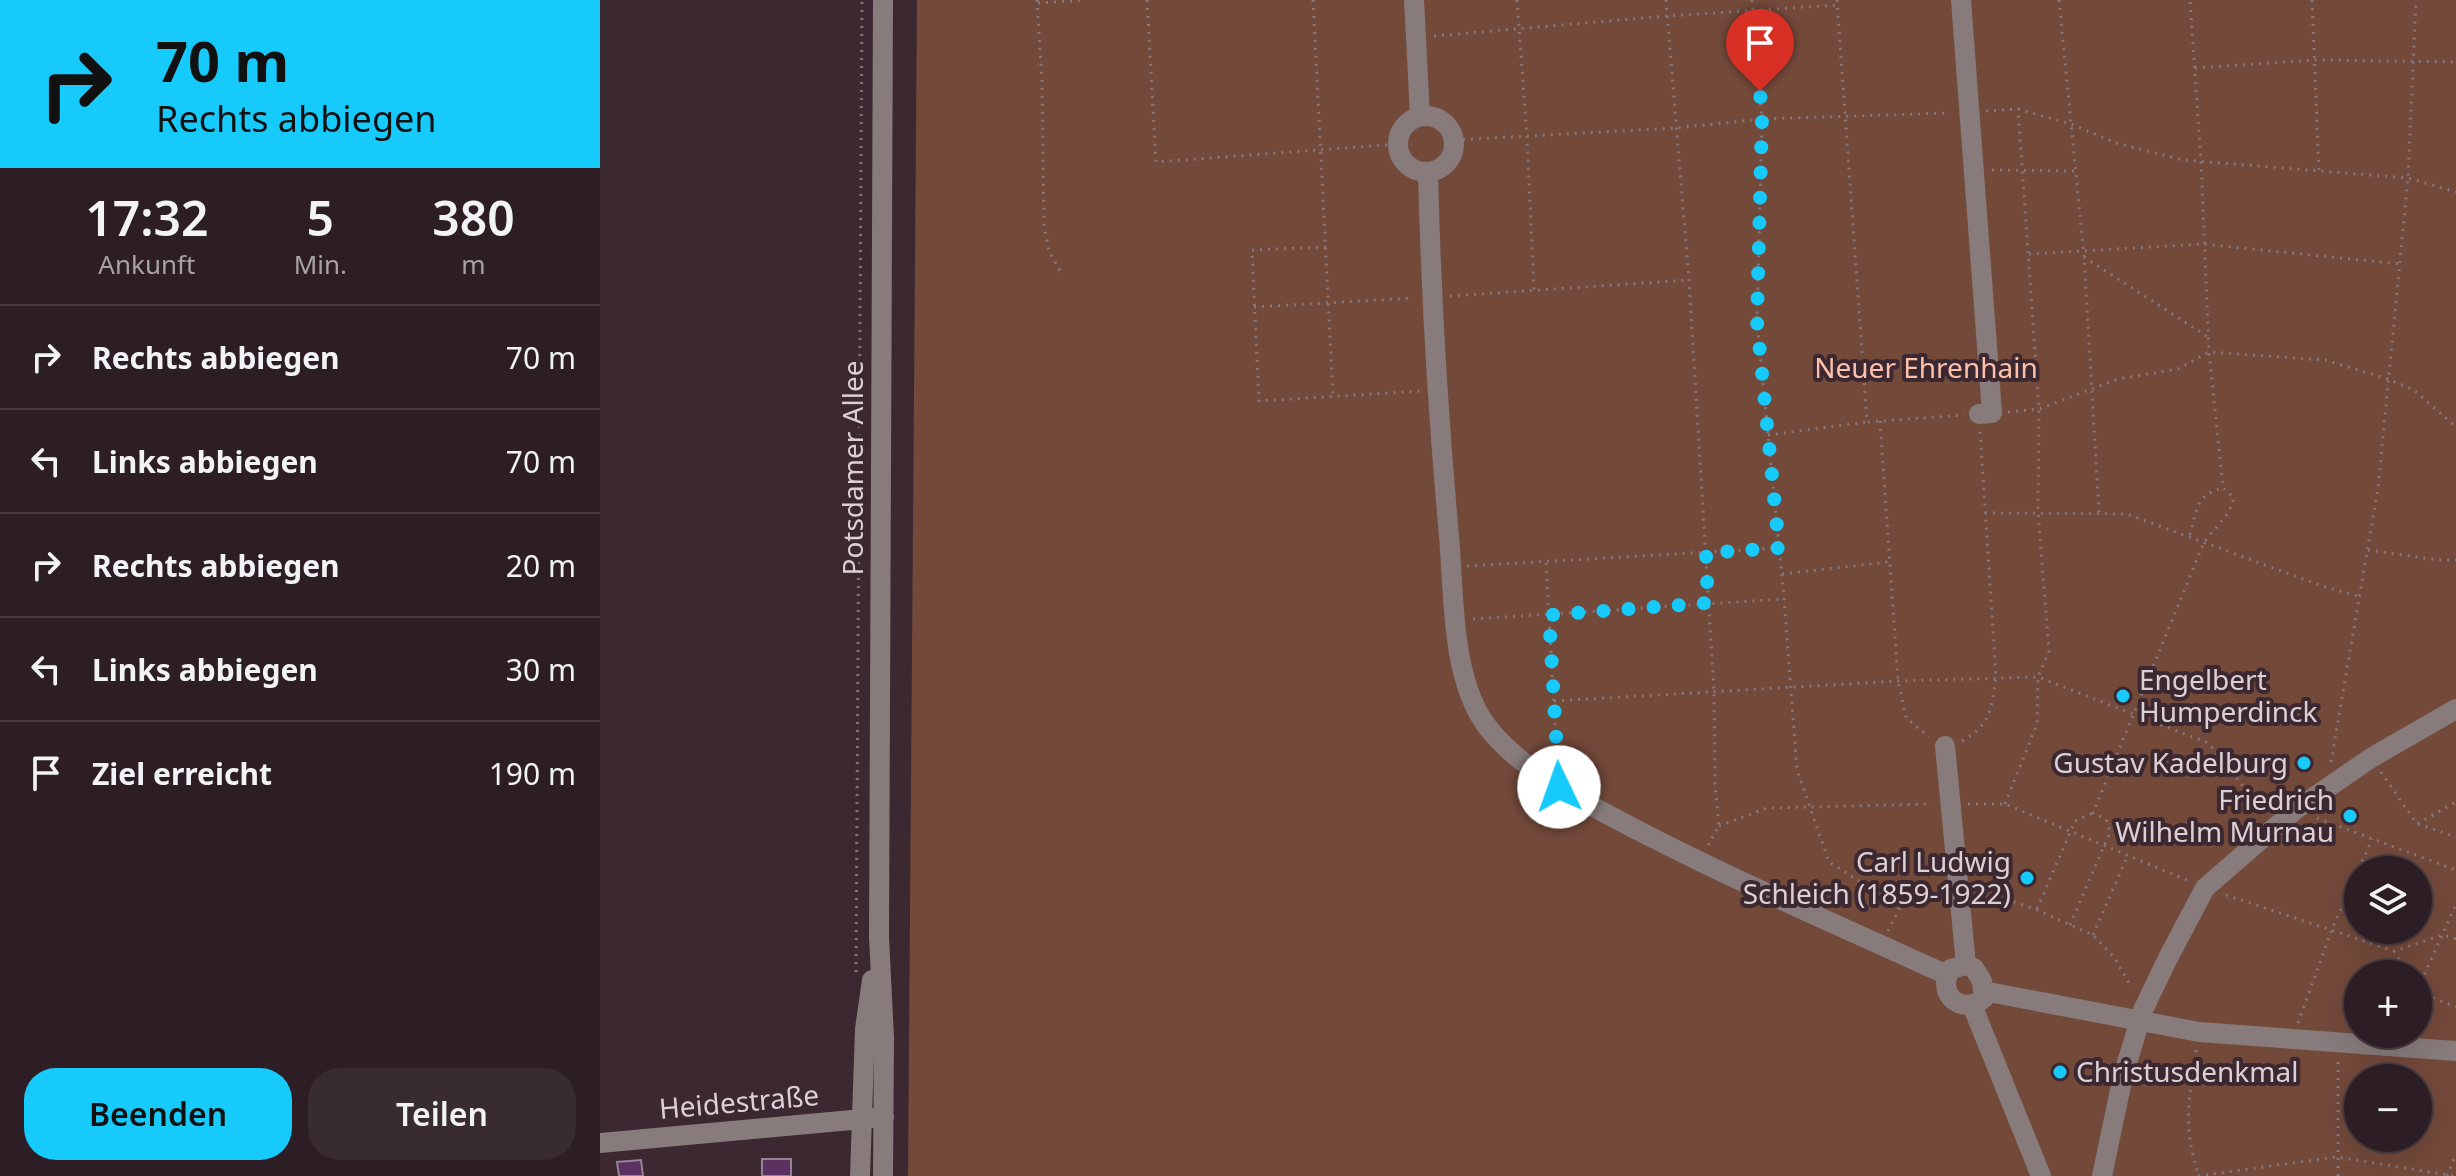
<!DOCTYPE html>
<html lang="de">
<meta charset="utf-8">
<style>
body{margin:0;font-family:"Noto Sans",sans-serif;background:#392b32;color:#f1f3f6;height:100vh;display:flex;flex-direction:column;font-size:30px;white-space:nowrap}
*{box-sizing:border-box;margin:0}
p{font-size:26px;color:#a7a2a7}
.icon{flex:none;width:44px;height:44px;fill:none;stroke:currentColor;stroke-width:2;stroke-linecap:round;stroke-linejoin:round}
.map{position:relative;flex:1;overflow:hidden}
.drawer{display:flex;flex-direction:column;background:#2d1e25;width:600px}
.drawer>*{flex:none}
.hud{background:#16cafb;color:#111;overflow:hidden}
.tools{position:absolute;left:1744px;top:856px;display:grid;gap:16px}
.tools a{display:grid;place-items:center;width:88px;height:88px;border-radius:50%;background:#2d1e25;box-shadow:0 8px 32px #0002,0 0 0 2px #483c42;font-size:40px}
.pin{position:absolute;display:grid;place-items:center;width:68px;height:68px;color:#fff;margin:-82px -34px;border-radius:50% 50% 50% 0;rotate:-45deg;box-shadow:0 0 8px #0007}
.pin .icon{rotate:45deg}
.me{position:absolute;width:88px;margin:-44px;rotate:357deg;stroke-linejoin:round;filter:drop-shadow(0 0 6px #0008)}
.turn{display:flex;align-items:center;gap:28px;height:168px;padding:0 24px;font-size:36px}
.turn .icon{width:104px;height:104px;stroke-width:2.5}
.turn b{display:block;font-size:56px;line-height:68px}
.eta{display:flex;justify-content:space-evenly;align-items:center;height:136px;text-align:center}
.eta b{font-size:48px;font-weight:600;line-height:56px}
.action{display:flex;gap:16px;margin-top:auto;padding:16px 24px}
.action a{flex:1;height:92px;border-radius:32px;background:#16cafb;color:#111;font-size:32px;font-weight:600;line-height:92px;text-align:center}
.action a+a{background:#392b32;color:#f1f3f6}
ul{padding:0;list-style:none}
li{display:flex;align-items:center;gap:24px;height:104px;padding:0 24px;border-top:2px solid #483c42}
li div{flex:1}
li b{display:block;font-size:30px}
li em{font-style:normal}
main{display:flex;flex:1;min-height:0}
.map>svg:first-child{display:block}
.green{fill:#73493a;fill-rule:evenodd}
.building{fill:#5e2f61;stroke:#948395;stroke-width:2}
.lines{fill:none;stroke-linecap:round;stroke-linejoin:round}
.path{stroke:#86767d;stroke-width:3;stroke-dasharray:2 6;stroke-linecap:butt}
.minor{stroke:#877b7b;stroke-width:20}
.route{stroke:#16cafb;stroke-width:14;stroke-dasharray:0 25.2}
.poi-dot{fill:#16cafb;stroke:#3c2831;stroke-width:3}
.labels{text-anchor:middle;stroke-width:8;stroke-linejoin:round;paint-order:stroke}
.park-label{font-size:28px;fill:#fdc0aa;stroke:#3c2831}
.street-label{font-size:28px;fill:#ddd0d5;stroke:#3c2831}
.poi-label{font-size:28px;fill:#ddd0d5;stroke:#3c2831;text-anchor:end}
</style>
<main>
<section class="drawer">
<div class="hud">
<div class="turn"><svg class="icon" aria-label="right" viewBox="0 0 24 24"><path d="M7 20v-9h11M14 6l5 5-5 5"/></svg><div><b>70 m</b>Rechts abbiegen</div></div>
</div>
<div class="eta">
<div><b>17:32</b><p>Ankunft</p></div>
<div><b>5</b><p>Min.</p></div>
<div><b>380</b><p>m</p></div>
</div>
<ul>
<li><svg class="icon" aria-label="right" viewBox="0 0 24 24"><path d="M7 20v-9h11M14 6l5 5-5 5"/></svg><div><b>Rechts abbiegen</b></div><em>70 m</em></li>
<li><svg class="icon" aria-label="left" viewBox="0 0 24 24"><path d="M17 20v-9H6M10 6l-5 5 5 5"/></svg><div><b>Links abbiegen</b></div><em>70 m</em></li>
<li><svg class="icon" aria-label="right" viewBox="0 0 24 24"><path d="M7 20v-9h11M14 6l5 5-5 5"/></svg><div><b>Rechts abbiegen</b></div><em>20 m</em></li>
<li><svg class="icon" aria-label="left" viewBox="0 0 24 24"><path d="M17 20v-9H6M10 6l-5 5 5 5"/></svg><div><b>Links abbiegen</b></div><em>30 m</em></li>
<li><svg class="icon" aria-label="arrive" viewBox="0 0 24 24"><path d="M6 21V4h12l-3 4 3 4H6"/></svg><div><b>Ziel erreicht</b></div><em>190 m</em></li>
</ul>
<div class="action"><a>Beenden</a><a>Teilen</a></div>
</section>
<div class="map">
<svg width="1856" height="1176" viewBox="0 0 1856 1176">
<rect width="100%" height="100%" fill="#3c2831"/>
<path class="green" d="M317,0H1856V1176H308ZM1758,870H1818V930H1758ZM1758,974H1818V1034H1758ZM1758,1078H1818V1138H1758Z"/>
<g class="building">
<rect x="162" y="1159" width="29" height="17"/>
<path d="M41,1160L43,1176H19L17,1162Z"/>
</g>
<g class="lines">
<g class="path">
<path d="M437,0L442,81L444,225L449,251L463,276"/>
<path d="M547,0L556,162L798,144"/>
<path d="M713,0L733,396"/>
<path d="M917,0L927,137L934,291"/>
<path d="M1066,0L1089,280L1114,691L1115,784L1119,826L1108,845"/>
<path d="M1152,0L1162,119L1157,321L1184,599L1197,770L1229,862L1300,907"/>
<path d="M1237,0L1267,422L1364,415"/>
<path d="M1459,0L1484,257L1499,512"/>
<path d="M1712,0L1719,172"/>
<path d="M438,3L484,0"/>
<path d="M834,36L1067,16L1237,5"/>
<path d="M1595,68L1715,60L1856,62"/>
<path d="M1386,111L1418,109L1471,124L1516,143L1583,160L1808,178L1856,192"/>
<path d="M855,140L1075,128L1162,119L1350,113"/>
<path d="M1392,170L1476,171"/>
<path d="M726,247L652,250L659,401L821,391"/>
<path d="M1429,254L1603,244L1800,264"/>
<path d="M1484,257L1608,337"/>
<path d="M850,296L1089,280"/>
<path d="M654,307L814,298"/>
<path d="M1408,412L1439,409L1518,379L1578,369L1609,352L1725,360L1788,379L1814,390L1856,427"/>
<path d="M1280,421L1298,681L1306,718L1329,737"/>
<path d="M1168,435L1267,422"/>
<path d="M1385,513L1527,514L1722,586L1758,596"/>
<path d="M1590,535C1597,510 1595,495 1623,488"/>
<path d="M1768,550L1838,560H1856"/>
<path d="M946,563L957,763"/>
<path d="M867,566L1179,548"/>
<path d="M1182,574L1288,562"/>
<path d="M873,619L1184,599"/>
<path d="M954,701L1298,681L1438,677L1608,743L1665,813"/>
<path d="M1362,741C1392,724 1391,708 1396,677L1380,430"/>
<path d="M1731,762L1778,488L1808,178L1816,0"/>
<path d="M1781,772L1817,824L1856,802"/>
<path d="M1368,804H1405L1589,881"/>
<path d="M1405,804L1437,724L1438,677L1449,651L1438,512L1439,409L1418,109"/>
<path d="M1717,818L1856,870"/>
<path d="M1818,824L1856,837"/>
<path d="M1119,826L1167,808L1332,804"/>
<path d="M1759,869L1772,839"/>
<path d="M1375,894H1392L1437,910L1493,935L1514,957L1532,988"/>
<path d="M1626,895L1794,951L1843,935L1856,939"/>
<path d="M1437,909L1475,821L1493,813"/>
<path d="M1470,925L1510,832L1506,819L1493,813L1604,542L1629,512L1634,498L1623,488L1609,352L1601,161L1590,0"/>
<path d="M1288,931L1300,907L1327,894L1343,895"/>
<path d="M1493,935L1528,855"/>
<path d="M1794,951L1807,974"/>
<path d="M256,972L262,0"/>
<path d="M1818,989L1856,904"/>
<path d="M1818,992L1856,1007"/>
<path d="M1698,1023L1732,929L1758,870"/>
<path d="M1596,1050C1589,1102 1582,1124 1599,1176"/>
<path d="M1598,1176L1736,1157L1855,1176"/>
<path d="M1738,1176V1061"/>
<path d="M1847,1176L1856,1154"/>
</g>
<g class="minor">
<path d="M814,0L820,116"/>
<path d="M1361,0L1392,413L1379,414"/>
<circle cx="826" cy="144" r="28"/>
<path d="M828,173C831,295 838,415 849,536C854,594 851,677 886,725C920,771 989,805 1039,831C1140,883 1244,928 1347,975"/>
<path d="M1345,746L1366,965"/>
<path d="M1366,965L1374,968L1382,981L1384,998C1361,1017 1335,993 1351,969Z"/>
<path d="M1383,991L1599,1032L1856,1051"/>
<path d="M1372,1005L1441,1176"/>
<path d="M0,1143L284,1117"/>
<path d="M260,1176L265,1029L272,980"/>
<path d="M283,1176L284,1038L279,937L283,0"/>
<path d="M1502,1176L1523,1076L1543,1010L1568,958L1605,888L1695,810L1771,758L1856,709"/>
</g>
</g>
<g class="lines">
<path class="route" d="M959,787L949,615L1108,603L1106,553L1179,548L1157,321L1162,119L1160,91"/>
</g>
<g class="poi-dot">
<circle cx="1523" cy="696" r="8"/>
<circle cx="1704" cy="763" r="8"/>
<circle cx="1750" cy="816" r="8"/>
<circle cx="1427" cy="878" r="8"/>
<circle cx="1460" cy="1072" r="8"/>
</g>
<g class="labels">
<g class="park-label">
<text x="1326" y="378">Neuer Ehrenhain</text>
</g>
<g class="street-label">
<text transform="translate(253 468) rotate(-90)" y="10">Potsdamer Allee</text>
<text transform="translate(139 1102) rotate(-5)" y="10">Heidestraße</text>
</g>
<g class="poi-label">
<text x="1539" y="690" text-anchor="start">Engelbert<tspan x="1539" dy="32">Humperdinck</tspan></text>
<text x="1688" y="773">Gustav Kadelburg</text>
<text x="1734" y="810">Friedrich<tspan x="1734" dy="32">Wilhelm Murnau</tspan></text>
<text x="1411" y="872">Carl Ludwig<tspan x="1411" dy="32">Schleich (1859-1922)</tspan></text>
<text x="1476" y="1082" text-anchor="start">Christusdenkmal</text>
</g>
</g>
</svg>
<div class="tools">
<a><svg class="icon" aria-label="layers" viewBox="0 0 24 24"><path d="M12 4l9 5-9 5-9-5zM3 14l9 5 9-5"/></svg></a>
<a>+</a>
<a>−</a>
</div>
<div class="pin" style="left:1160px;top:91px;background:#d93025"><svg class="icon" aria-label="arrive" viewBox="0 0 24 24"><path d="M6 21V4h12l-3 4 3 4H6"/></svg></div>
<svg class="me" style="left:959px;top:787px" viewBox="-20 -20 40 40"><circle r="19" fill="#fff"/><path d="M0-13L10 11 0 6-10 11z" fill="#16cafb"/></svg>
</div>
</main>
